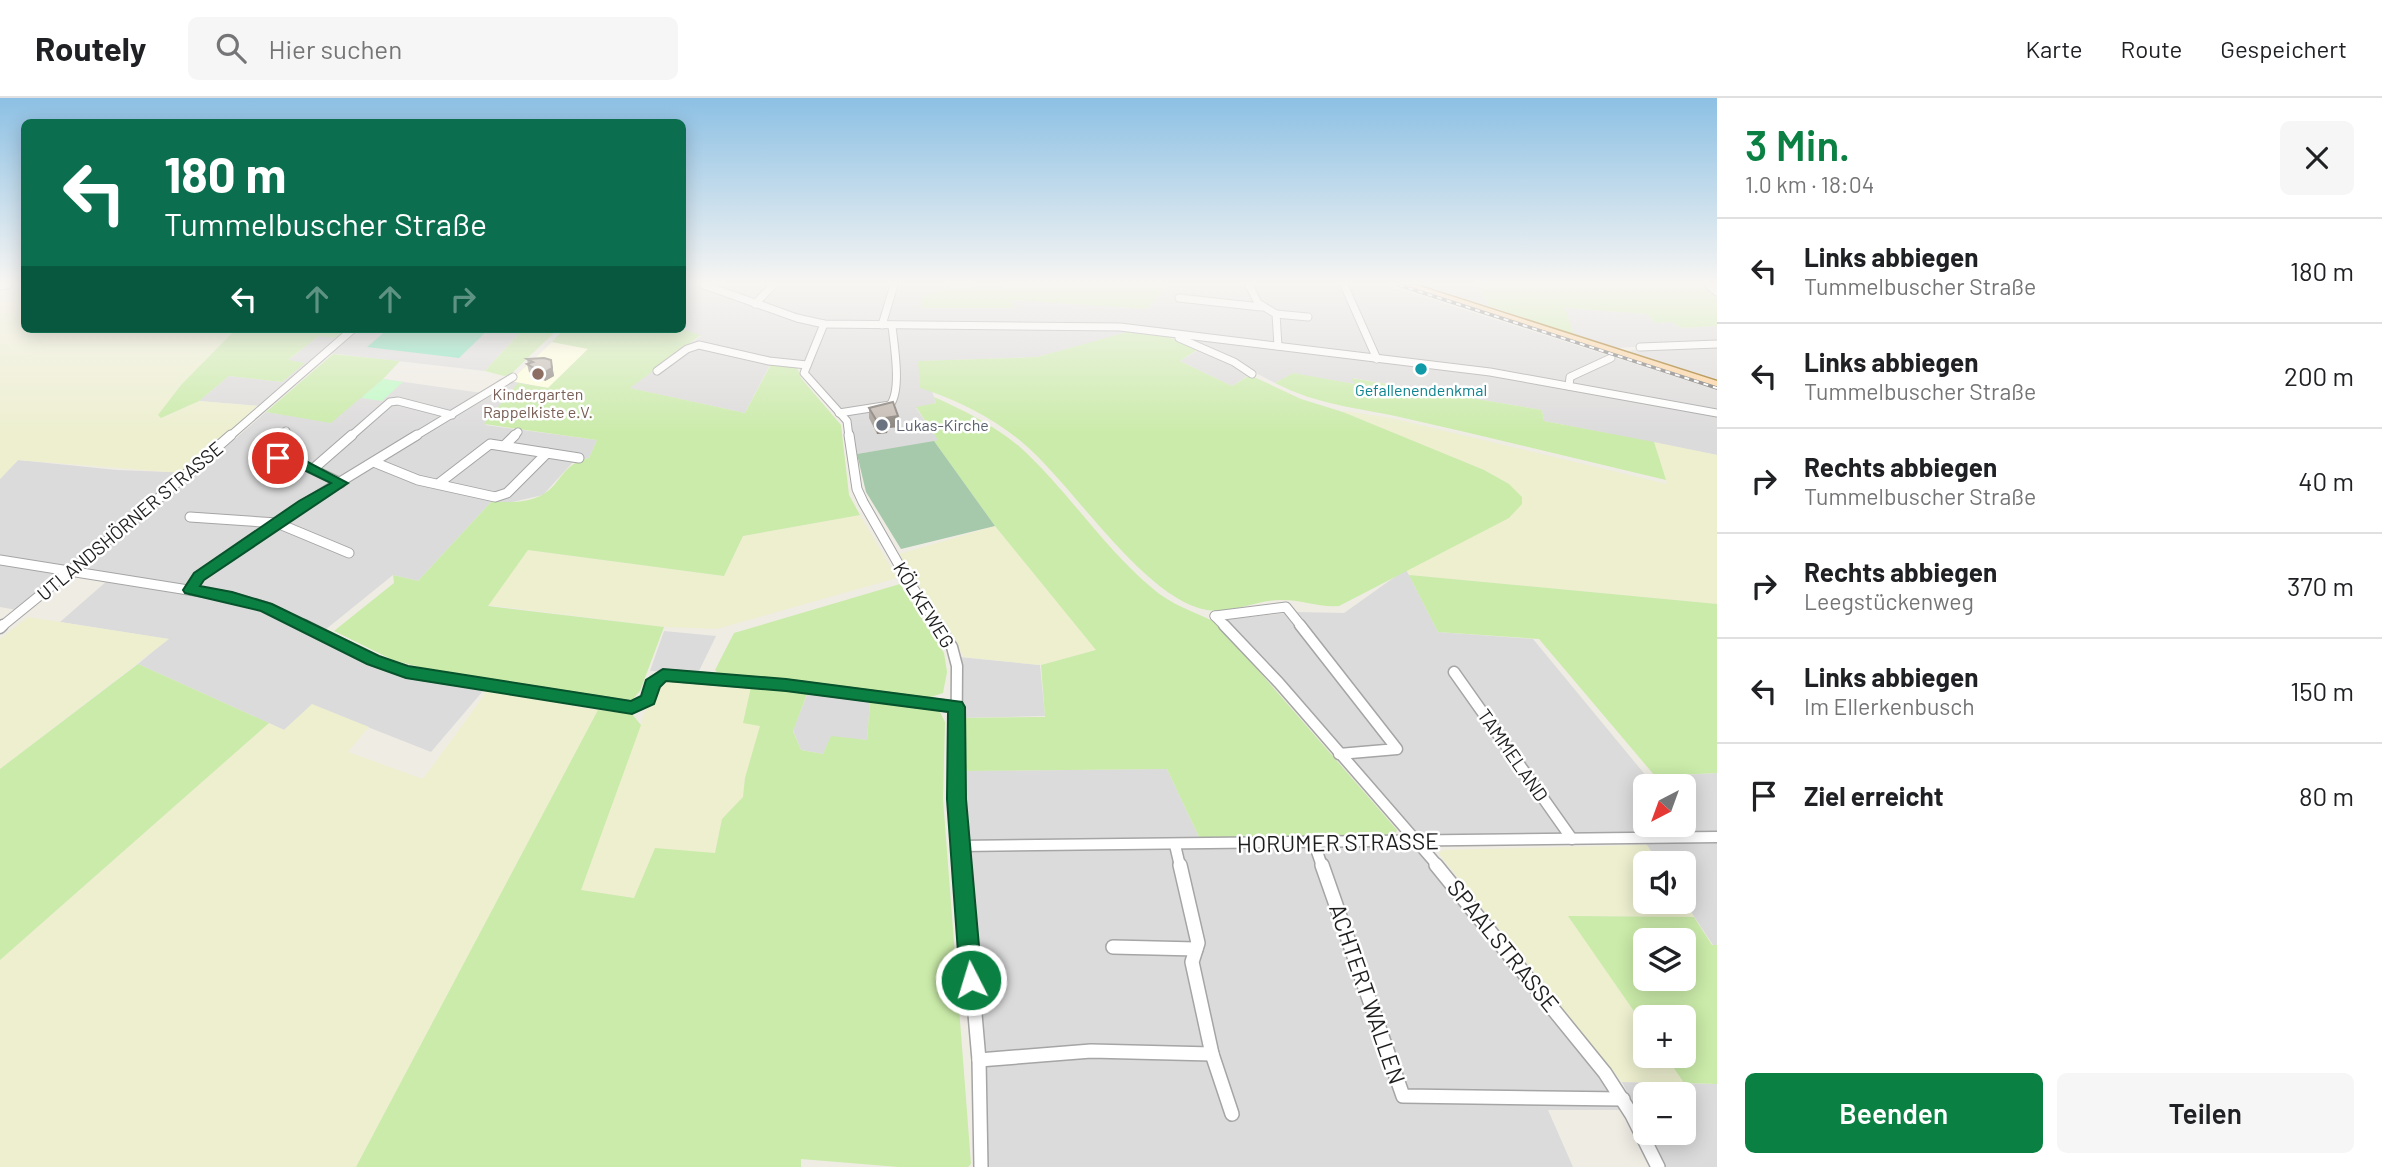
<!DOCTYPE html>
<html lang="de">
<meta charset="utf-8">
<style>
body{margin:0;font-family:Barlow,sans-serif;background:#f6f6f6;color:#202124;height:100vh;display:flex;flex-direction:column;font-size:26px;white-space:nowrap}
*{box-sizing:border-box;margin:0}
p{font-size:23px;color:#757577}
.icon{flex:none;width:38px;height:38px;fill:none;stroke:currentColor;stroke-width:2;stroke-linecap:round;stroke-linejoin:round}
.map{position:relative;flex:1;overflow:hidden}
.sheet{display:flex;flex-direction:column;background:#fff;width:665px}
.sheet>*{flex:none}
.guide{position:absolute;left:21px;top:21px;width:665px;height:214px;border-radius:10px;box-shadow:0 4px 18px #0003;background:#0b6e4f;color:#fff;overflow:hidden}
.needle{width:46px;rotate:221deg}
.fabs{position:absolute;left:1633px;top:676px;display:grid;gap:14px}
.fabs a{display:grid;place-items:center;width:63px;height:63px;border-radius:10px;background:#fff;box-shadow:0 4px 18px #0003;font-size:35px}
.pin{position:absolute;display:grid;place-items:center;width:60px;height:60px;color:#fff;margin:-30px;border:4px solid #fff;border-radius:50%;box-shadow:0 2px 7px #0007}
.me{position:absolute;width:77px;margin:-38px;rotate:355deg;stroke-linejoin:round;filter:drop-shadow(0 0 5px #0008)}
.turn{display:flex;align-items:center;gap:24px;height:147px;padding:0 28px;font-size:32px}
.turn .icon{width:91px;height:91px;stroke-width:2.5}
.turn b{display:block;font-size:49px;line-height:60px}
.lanes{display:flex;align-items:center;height:66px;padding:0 28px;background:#0003;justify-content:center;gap:35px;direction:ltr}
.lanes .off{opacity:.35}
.round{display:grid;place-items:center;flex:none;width:74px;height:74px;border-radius:10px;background:#f6f6f6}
.overview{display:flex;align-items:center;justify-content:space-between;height:119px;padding:0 28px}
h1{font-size:42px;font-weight:600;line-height:52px;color:#0b8043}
.button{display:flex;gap:14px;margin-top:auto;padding:14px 28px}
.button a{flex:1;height:80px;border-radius:10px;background:#0b8043;color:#fff;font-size:28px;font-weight:600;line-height:80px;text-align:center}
.button a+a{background:#f6f6f6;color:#202124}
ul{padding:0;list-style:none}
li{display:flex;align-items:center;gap:21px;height:105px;padding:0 28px;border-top:2px solid #e0e0e0}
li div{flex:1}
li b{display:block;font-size:26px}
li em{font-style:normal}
header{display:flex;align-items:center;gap:42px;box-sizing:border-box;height:98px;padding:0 35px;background:#fff;border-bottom:2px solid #e0e0e0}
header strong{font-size:33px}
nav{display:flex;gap:38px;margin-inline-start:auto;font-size:24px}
.search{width:490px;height:63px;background:#f6f6f6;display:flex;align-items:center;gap:18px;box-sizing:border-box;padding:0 24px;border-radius:10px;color:#757577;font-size:26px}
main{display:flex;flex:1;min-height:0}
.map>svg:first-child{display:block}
.residential{fill:#dcdbdb;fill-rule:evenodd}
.education{fill:#ffd}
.farmland{fill:#edefcf}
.grass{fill:#caeba9;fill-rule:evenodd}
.cemetery{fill:#a5c9aa}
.park{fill:#c0fac4}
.pitch{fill:#80e0ba}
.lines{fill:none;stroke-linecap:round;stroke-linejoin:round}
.minor-far3-casing{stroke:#a5a5a5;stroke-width:9}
.minor-far2-casing{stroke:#a5a5a5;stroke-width:11}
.minor-far1-casing{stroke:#a5a5a5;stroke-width:13}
.minor-casing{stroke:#a5a5a5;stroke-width:16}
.major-casing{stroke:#986500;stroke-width:3}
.minor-far3{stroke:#fff;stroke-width:7}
.minor-far2{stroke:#fff;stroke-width:9}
.minor-far1{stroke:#fff;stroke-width:10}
.minor{stroke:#fff;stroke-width:13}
.major{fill:#fed29b;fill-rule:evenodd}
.rail-casing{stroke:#6c6c6c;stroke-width:3.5}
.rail{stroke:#fff;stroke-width:2;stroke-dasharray:5;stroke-linecap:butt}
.wall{fill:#a9a19a}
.shaded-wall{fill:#89837d}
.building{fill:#c4bbb3;stroke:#89837d;stroke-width:2}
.route{fill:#0b8043;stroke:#07532c;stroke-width:2}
.culture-dot{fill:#0f9aa8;stroke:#fff;stroke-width:2.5}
.education-dot{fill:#8d6e63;stroke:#fff;stroke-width:2.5}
.worship-dot{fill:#6b7280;stroke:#fff;stroke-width:2.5}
.labels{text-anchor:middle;stroke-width:5;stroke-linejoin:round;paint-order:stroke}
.far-culture-label{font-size:16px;fill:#0d838f;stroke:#fff}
.far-education-label{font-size:16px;fill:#785e54;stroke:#fff}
.far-worship-label{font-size:16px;fill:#5b616d;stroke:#fff;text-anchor:start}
.street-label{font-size:19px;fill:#1e1e1e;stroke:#fff}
.near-street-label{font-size:23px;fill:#1e1e1e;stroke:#fff}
</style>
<header>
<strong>Routely</strong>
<div class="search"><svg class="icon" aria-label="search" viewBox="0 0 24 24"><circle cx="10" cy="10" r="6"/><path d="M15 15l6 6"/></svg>Hier suchen</div>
<nav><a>Karte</a><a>Route</a><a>Gespeichert</a></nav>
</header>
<main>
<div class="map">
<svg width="1717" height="1069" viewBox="0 0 1717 1069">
<rect width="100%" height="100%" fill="#efece4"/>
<g class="residential">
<path d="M683,187H1004L1005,191L952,189L922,210H1013L1011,202L1147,211L1169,187H1386L1717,292V357L1544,323L1542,312L1353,280L1356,286L1293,276L1275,285L1254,274L1232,288L1180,263L1201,250L1172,234L1141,231L1037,259L919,263L920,289L932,293L936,305L916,310L939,343L857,356L850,323L808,275L811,266L773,261L745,315L629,290L701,238L683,231Z"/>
<path d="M1424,187H1477L1489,208L1424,188Z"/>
<path d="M1564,210L1647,216L1655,225L1671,224L1682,230L1717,228V244L1615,250L1574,236Z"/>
<path d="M355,231H523L485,273L328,255Z"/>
<path d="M319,238L340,240L260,308L199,303L229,278L282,284L304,265L287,263Z"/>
<path d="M552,244L548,290L485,327L597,342L589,360L574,363L543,397L508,405L492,403L418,483L393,477L325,532L390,565L483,593L431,654L312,607L284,632L138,566L168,541L60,524L108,482L62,478L17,512L0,509V381L18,362L117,372L196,375L266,314L331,324L383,281L482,295L500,281L510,283Z"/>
<path d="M1717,248V284L1625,255L1632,252Z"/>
<path d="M1406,471L1438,534L1533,541L1647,679L1717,675V847H1713L1684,803V765H1659L1638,734L1423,740L1221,522L1296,514L1344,515ZM1645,688H1684V726H1645Z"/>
<path d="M664,533L716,538L698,575L650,573Z"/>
<path d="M959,559L1040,567L1045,618L960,620Z"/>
<path d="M809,592L870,604L867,642L831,639L823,656L801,652L793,632Z"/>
<path d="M1167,671L1200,741H1411L1624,1012H1548L1573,1069H981L950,673Z"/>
<path d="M1622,984L1717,986V1069H1665L1648,1034H1684V996H1645V1029Z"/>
</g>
<path class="education" d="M552,244L589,250L548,290L510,283Z"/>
<g class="farmland">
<path d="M24,188V231H236L181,287L158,317L162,320L199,303L258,308L181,375L18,362L0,381V191Z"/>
<path d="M1346,313L1391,320L1667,386L1654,344L1717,357V506L1409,477L1406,471L1509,420V386L1484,372L1343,314Z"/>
<path d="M860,417L897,480L717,531L664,529L487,507L528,452L724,478L743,438Z"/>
<path d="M995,428L1097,552L1040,567L964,559L899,456Z"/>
<path d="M28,519L169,541L0,671V541Z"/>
<path d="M667,580L752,587L761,628L745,680L743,699L722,721L715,755L634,800L581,792L655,586Z"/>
<path d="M487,593L598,612L356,1069H0V862L269,625L284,632L312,606L369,629L348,654L423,681Z"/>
<path d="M1647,747L1659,765H1645V803H1684L1694,819L1569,818L1645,929V957H1665L1684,985L1622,984L1439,756L1442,752Z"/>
</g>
<g class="grass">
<path d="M1004,187H1169L1147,211L1012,202L1014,210H922V198L952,189L1004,191Z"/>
<path d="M1478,187H1706L1717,196V228L1682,230L1671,224L1655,225L1647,216L1565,210L1574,236L1489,208Z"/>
<path d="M236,231H347L337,240L319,238L288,262L305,265L282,284L229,278L199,303L161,320L158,317L181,287Z"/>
<path d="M523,231H558L510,277L504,278L485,273Z"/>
<path d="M564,231H683L701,237L630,290L745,315L771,266L797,269L801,280L841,327L849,397L860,417L743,438L724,478L528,452L488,508L664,529L640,593L632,602L460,580L393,562L334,533L394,485L393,477L418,483L492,403C507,405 528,405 542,397C562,386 561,366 589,360L597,342L484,326L518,285L548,290L588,251L552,244Z"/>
<path d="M1127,234L1167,238L1197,252L1180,263L1232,288L1250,277L1301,301L1343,314L1484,372L1509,386L1522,399V406L1509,420L1339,508C1319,510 1301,501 1281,502C1257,502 1231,516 1207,512C1144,501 1073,387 1023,345C995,321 956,301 920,290L918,263L1037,259Z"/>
<path d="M333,256L400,263L383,281L331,325L266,314Z"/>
<path d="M1293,275L1355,286L1351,280L1542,312L1544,323L1654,344L1666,382C1579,361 1492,340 1404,320C1357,309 1320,308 1275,285Z"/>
<path d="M934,299C963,312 996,328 1021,350C1068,393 1103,449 1152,490C1171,507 1195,514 1217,525L1397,732L1394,737L1200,741L1167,671L960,673L962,620L1045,619L1041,567L1096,552L995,428L934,343L938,342L916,309L936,305Z"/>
<path d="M1409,477L1717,506V675L1655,678L1539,541L1438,534Z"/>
<path d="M900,486L944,555L947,574L943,595L925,601L719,576L715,572L734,535Z"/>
<path d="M138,566L269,625L0,862V671Z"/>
<path d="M751,589L807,596L793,633L801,652L823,656L831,638L867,642L870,604L933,611L940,614L945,624L943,701L971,1066L968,1069H899L801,1061V1069H356L598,612L632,616L641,627L581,792L634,800L655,750L715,755L722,721L743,699L745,680L760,628L743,625Z"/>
<path d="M1568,818L1694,819L1712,847H1717V986L1684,985L1665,957H1684V919H1645V929ZM1645,842H1684V880H1645Z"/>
</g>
<path class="cemetery" d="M934,343L995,428L901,451L866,394L857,356Z"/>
<path class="park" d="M383,281L403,284L382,303L361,300Z"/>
<path class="pitch" d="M388,231H489L459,260L367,249Z"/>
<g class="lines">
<defs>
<g id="minor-far3">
<path d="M704,187L797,220L824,226L1120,229L1490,274L1717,315"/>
<path d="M1249,187L1258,205L1276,216L1278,248"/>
<path d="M1344,187L1377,261"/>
<path d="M1709,187L1717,194"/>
<path d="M0,188L8,187"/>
<path d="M1179,200L1261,209"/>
<path d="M755,206L773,187"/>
<path d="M1276,216L1308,219"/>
<path d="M824,226L804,275L847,323L849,339"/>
<path d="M882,227L894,187"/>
<path d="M1179,240L1234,264L1252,276"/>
<path d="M1640,249L1717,246"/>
<path d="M657,273L687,251L699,247L769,263L807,267"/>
<path d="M1569,288L1570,279L1611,260"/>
<path d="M839,315L890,307C902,292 894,247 892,228"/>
<path d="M229,339L353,231"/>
<path d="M279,339L286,333"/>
<path d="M350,339L390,304L398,303L452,317"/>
<path d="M414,339L513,279"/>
<path d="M513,339L518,334"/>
</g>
<g id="minor-far2">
<path d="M281,337L258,357L297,364L341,385"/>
<path d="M849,337L857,391L863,404L907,481L939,529"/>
<path d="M505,347L515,337"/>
<path d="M547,355L579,360"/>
<path d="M376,365L418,382L495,399L507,395L547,355L490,346L438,386"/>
<path d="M313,371L352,337"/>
<path d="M190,419L277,425L349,455"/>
<path d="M0,462L232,499L267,509L307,529"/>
<path d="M191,492L199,479L304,406L417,337"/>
<path d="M1215,518L1226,529"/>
<path d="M1215,518L1286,509L1302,529"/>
<path d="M1,529L151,407L231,337"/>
</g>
<g id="minor-far1">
<path d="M304,527L373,562L406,574L632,609L648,602L652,586L663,577L786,587L956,609"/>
<path d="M938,527L952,549L957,568L956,701L962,768"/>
<path d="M1224,527L1279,585L1438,768"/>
<path d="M1300,527L1397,651L1339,656"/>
<path d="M0,530L3,527"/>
<path d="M1454,574L1572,741"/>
<path d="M1314,745L1322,768"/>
<path d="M1175,747L1180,768"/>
<path d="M960,748L1717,739"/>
</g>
<g id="minor">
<path d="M962,767L979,962L981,1069"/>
<path d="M1322,767L1403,998L1623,1001"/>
<path d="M1436,767L1605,975L1632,1017L1658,1069"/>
<path d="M1113,849L1196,851"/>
<path d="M1212,956L1232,1016"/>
<path d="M979,962L1091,953L1212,956L1192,864L1198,845L1180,767"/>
</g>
<path id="major" d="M1404,187H1416L1717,283V289Z"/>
</defs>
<use href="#minor-far3" class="minor-far3-casing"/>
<use href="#minor-far2" class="minor-far2-casing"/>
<use href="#minor-far1" class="minor-far1-casing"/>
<use href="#minor" class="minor-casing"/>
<use href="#major" class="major-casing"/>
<use href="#minor-far3" class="minor-far3"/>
<use href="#minor-far2" class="minor-far2"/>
<use href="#minor-far1" class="minor-far1"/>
<use href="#minor" class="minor"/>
<use href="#major" class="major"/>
<defs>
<path id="rail" d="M1399,187L1717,290"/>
</defs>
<use href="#rail" class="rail-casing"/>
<use href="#rail" class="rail"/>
</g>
<g class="wall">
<path d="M527,261L551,262L554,278L545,283L529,274L527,266H528Z"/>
<path d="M869,310L898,318V329L888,330L887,335L877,336L869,320Z"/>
</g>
<g class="shaded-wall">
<path d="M551,262L554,278L545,283L543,275Z"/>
<path d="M898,318V329L888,330L887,335L877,336L878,325L885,320Z"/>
</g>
<g class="building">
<path d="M544,260L551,262L552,270L543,275L527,266L533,264L527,261Z"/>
<path d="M893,304L898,318L885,320L888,324L878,325L869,310Z"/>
</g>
<linearGradient id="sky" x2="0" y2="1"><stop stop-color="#8cc0e4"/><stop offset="0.55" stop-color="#f8f6f3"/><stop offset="1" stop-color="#f8f6f3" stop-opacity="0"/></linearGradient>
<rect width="1717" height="337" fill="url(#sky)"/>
<path class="route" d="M278,357L302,361L348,385L204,482L200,488L232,494L272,506L379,558L408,568L631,603L641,598L646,582L663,571L786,581L962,604L965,609L966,701L982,882L979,890L971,893L964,890L960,882L947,701L948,614L786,593L666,583L660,589L654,606L632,616L406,580L367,566L261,513L185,495L183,492L194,475L299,403L331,385L294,367L273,363L271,360Z"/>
<circle class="culture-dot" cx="1421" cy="271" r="7"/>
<circle class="education-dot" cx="538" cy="276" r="7"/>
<circle class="worship-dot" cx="882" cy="327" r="7"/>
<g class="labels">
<g class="far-culture-label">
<text x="1421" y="298">Gefallenendenkmal</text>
</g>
<g class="far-education-label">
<text x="538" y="302">Kindergarten<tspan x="538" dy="18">Rappelkiste e.V.</tspan></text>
</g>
<g class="far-worship-label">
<text x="896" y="333">Lukas-Kirche</text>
</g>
<g class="street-label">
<text transform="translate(130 423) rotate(-40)" y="7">UTLANDSHÖRNER STRASSE</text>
<text transform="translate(924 507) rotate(58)" y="7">KÖLKEWEG</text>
<text transform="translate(1513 657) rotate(55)" y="7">TAMMELAND</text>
</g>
<g class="near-street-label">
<text transform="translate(1338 745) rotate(-1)" y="8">HORUMER STRASSE</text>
<text transform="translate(1503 848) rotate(51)" y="8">SPAALSTRASSE</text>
<text transform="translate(1367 896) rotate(71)" y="8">ACHTERT WALLEN</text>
</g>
</g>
</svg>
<div class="fabs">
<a><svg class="needle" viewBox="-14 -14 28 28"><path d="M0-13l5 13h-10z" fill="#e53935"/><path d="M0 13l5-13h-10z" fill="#757577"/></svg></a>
<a><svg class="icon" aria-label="sound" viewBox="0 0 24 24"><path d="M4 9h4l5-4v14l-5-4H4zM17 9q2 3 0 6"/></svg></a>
<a><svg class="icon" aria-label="layers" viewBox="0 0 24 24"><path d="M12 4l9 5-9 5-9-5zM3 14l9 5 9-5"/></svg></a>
<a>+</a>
<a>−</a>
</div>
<div class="pin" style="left:278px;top:360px;background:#d93025"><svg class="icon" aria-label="arrive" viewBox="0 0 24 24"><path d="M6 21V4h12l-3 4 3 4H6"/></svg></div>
<svg class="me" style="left:971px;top:882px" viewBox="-20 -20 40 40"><circle r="17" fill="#0b8043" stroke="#fff" stroke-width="3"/><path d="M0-11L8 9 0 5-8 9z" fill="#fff"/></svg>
<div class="guide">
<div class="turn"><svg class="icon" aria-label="left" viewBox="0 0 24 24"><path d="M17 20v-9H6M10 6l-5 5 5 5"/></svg><div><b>180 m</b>Tummelbuscher Straße</div></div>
<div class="lanes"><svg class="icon" aria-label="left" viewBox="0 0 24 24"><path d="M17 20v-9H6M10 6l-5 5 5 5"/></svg><svg class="icon off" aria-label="ahead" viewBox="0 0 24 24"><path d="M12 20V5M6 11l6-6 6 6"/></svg><svg class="icon off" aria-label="ahead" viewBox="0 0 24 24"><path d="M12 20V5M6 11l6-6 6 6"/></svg><svg class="icon off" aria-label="right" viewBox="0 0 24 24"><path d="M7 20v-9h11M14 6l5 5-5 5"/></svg></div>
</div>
</div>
<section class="sheet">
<div class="overview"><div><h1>3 Min.</h1><p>1.0 km · 18:04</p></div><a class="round"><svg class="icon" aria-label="close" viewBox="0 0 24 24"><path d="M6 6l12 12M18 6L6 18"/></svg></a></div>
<ul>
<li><svg class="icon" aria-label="left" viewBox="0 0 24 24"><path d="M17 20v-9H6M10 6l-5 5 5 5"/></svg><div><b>Links abbiegen</b><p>Tummelbuscher Straße</p></div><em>180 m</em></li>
<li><svg class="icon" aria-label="left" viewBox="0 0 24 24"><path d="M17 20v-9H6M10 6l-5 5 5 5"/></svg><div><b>Links abbiegen</b><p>Tummelbuscher Straße</p></div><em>200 m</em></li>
<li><svg class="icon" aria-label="right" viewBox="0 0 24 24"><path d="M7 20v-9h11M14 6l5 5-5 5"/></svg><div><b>Rechts abbiegen</b><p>Tummelbuscher Straße</p></div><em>40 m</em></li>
<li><svg class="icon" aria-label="right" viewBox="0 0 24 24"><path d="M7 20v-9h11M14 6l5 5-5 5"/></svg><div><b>Rechts abbiegen</b><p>Leegstückenweg</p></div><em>370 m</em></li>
<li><svg class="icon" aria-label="left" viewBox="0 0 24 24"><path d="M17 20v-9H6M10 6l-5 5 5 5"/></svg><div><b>Links abbiegen</b><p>Im Ellerkenbusch</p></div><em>150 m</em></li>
<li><svg class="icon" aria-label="arrive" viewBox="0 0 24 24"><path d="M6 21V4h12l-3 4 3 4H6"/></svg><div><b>Ziel erreicht</b></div><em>80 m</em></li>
</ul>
<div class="button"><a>Beenden</a><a>Teilen</a></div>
</section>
</main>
